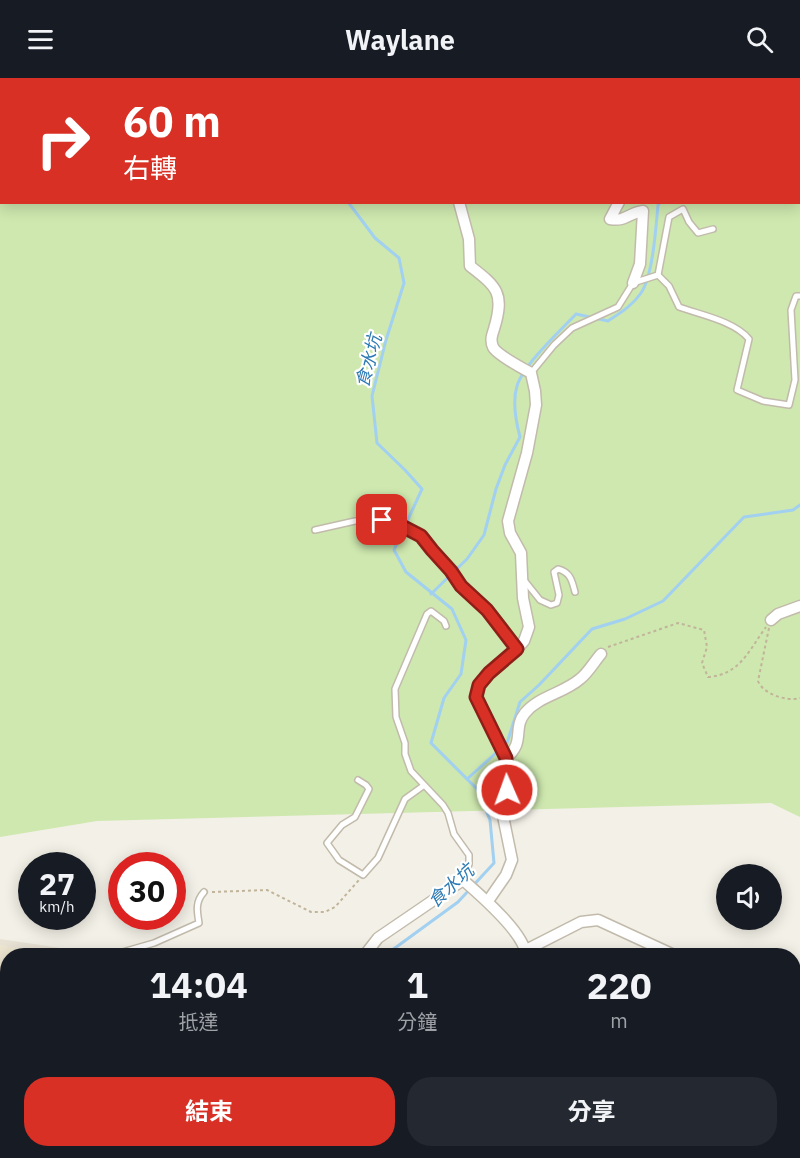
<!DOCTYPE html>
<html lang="zh-TW">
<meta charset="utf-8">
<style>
body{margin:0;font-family:"IBM Plex Sans","Noto Sans TC",sans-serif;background:#242831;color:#f1f3f6;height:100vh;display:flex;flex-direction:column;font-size:22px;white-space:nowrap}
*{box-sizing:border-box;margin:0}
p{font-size:20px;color:#9ea1a6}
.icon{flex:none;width:33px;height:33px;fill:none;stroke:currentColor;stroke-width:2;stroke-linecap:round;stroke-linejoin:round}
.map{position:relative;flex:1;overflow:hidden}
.drawer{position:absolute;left:0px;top:870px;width:801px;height:210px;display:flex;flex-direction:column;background:#171b24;border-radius:24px 24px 0 0;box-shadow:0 3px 15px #0003}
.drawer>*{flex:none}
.top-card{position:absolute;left:0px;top:0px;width:801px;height:126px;box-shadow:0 3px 15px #0003;background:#d93025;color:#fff;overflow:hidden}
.tools{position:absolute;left:716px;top:786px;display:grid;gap:12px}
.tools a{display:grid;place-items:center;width:66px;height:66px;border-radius:50%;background:#171b24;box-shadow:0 3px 15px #0003;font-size:30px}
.speed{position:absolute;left:18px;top:774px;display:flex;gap:12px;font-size:30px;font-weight:700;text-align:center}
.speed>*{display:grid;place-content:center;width:78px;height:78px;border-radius:50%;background:#171b24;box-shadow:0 3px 15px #0003;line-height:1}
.speed small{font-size:15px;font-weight:400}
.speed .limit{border:9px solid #d22;background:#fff;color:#111}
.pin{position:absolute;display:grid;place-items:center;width:51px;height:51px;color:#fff;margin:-26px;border-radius:12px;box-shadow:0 3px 9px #0006}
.me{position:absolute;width:66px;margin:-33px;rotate:358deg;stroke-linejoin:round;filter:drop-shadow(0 0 4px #0008)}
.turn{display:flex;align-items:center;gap:21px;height:126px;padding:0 24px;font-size:27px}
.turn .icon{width:78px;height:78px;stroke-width:2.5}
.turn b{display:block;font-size:42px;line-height:51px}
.eta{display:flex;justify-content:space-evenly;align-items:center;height:102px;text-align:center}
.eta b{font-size:36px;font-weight:700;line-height:42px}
.action{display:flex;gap:12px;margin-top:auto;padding:12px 24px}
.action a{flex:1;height:69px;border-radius:24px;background:#d93025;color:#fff;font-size:24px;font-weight:700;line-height:69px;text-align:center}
.action a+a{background:#242831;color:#f1f3f6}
header{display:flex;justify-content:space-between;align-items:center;height:78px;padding:0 24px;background:#171b24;font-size:27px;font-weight:700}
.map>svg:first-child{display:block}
.residential{fill:#e8e2d5}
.education{fill:#ede5d0}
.green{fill:#cee8af;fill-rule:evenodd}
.water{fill:#a2d0f1}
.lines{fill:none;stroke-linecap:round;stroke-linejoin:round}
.stream{stroke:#a2d0f1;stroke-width:3}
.service-casing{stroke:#c2bbac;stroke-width:8}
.minor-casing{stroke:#c2bbac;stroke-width:13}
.path{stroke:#c1b49a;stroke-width:2;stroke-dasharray:3 3;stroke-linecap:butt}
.service{stroke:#fff;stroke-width:5}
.minor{stroke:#fff;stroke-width:10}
.route-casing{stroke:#8d1f18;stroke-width:15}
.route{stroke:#d93025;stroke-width:10}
.labels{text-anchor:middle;stroke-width:4.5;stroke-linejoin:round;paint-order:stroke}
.water-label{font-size:18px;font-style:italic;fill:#2d7ab4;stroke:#fff}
</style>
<header><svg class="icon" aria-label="menu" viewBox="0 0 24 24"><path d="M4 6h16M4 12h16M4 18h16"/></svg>Waylane<svg class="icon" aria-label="search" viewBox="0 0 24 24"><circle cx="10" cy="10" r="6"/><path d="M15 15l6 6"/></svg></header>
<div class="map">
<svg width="800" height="1080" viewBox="0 0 800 1080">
<rect width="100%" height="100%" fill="#f3f0e7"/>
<g class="residential">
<path d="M0,861L61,870L59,877L8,878L7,981L0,985Z"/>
<path d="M7,994V1054L0,1061V999Z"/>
<path d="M794,1026L800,1057V1080H501L504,1072H794Z"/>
</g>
<path class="education" d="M0,867L49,876L8,878L7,978L0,982Z"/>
<path class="green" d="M0,0H800V739L771,725L97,743L0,759ZM2,2H800V124H2Z"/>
<path class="water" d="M130,1072L174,1073V1078L186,1080H129Z"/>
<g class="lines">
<g class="stream">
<path d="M288,2L289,0"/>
<path d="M348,124L375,160L399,180L404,205L386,262L372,318L377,365L405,392L422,411L394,472L406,494L452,531L466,562L461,596L444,620L431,665L477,711L490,742L494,785L458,824L384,878"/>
<path d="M431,516L467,481L484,457L496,411L505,387L520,359C516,344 512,324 517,308C523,287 560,253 576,236L608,243C620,235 632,228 641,215C653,198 656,148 658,127L661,124"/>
<path d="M467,701L507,665L520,624L539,607L592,551L625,541L663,523L744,439L793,432L800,427"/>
<path d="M325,1072L328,1080"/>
</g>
<defs>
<g id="service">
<path d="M658,197L669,139L683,131L689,144L698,155L713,151"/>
<path d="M531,295L554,267L572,250L618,229L633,205L658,197L669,208L679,229C701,237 734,243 749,261L737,312L763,323L789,327L795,302L791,232L796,218H800"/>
<path d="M315,452L355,443L382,442L396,445L413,452L421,457L432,472L451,493L461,508L487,532L517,571"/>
<path d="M524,502L540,522L551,527L557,525L559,517L554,494L558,491C570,494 572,502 575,514"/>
<path d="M446,548L444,543L431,533L427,536L395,611L396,639L405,665V676L411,693L443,727L448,735L454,756L469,777V786L463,802"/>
<path d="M358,702L366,707L369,711L355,739L342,747L327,765L339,782L363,797L378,780L405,721L423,708"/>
<path d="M121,878L119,875L154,865L199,845C197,833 195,824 204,814"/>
<path d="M349,1072L353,1080"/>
<path d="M403,1072L405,1080"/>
</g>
<g id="minor">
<path d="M348,0V2"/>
<path d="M650,2L651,0"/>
<path d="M459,124L469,161L470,188C497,209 505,215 494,251C492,257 490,262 493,269C497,277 522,290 531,295L535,313L536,327L527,375L508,443L510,455L521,475L523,520L529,549L524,563L517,571L489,595L479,607L476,619L506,680"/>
<path d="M619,124L610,141C626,144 628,135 643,133L640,186L633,205"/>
<path d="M771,542L778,536L800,528"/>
<path d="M488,823L506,797L512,782L503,738L507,712L506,680C526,664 512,651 525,635C539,618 564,615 580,601C588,595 594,584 601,576"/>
<path d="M526,872L581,844L598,842L676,878"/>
<path d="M364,878L378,860L463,802C479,816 526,856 526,878"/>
<path d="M794,934L800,937"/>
<path d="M0,1036L8,1031"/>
<path d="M308,1072L312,1080"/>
<path d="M547,1072L563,1080"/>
<path d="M736,1072L741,1080"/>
<path d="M536,1080L538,1072"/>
<path d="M657,1080L658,1072"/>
</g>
</defs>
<use href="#service" class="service-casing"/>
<use href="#minor" class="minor-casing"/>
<g class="path">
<path d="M769,550L758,603C763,616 787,624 800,620"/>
<path d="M608,569L678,545L704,552L707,569L702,585L708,599C740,597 749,572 766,549"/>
<path d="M212,814L267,812L311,834H325L335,829L359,802"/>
</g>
<use href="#service" class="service"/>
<use href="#minor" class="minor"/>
</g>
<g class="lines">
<defs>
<path id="route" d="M382,442L396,445L421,458L432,472L451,493L461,508L487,532L517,571L489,595L479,607L476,619L506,680L507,712"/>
</defs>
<use href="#route" class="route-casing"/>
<use href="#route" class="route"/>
</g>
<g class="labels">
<g class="water-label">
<text transform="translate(369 283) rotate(-75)" y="6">食水坑</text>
<text transform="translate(451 808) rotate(-42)" y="6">食水坑</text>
</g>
</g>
</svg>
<div class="tools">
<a><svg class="icon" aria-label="sound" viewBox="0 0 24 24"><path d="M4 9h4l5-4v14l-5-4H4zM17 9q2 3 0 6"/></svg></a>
</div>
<div class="speed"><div>27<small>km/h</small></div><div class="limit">30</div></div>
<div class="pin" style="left:382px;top:442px;background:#d93025"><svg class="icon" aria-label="arrive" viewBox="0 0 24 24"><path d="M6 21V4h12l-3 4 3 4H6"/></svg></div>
<svg class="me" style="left:507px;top:712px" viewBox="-20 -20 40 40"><circle r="17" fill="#d93025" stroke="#fff" stroke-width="3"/><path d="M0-11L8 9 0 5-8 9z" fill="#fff"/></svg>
<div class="top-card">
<div class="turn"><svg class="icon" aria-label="right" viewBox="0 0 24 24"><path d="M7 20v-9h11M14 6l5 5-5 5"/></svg><div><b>60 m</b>右轉</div></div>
</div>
<section class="drawer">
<div class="eta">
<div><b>14:04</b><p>抵達</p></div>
<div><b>1</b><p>分鐘</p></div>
<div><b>220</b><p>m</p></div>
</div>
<div class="action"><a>結束</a><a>分享</a></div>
</section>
</div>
